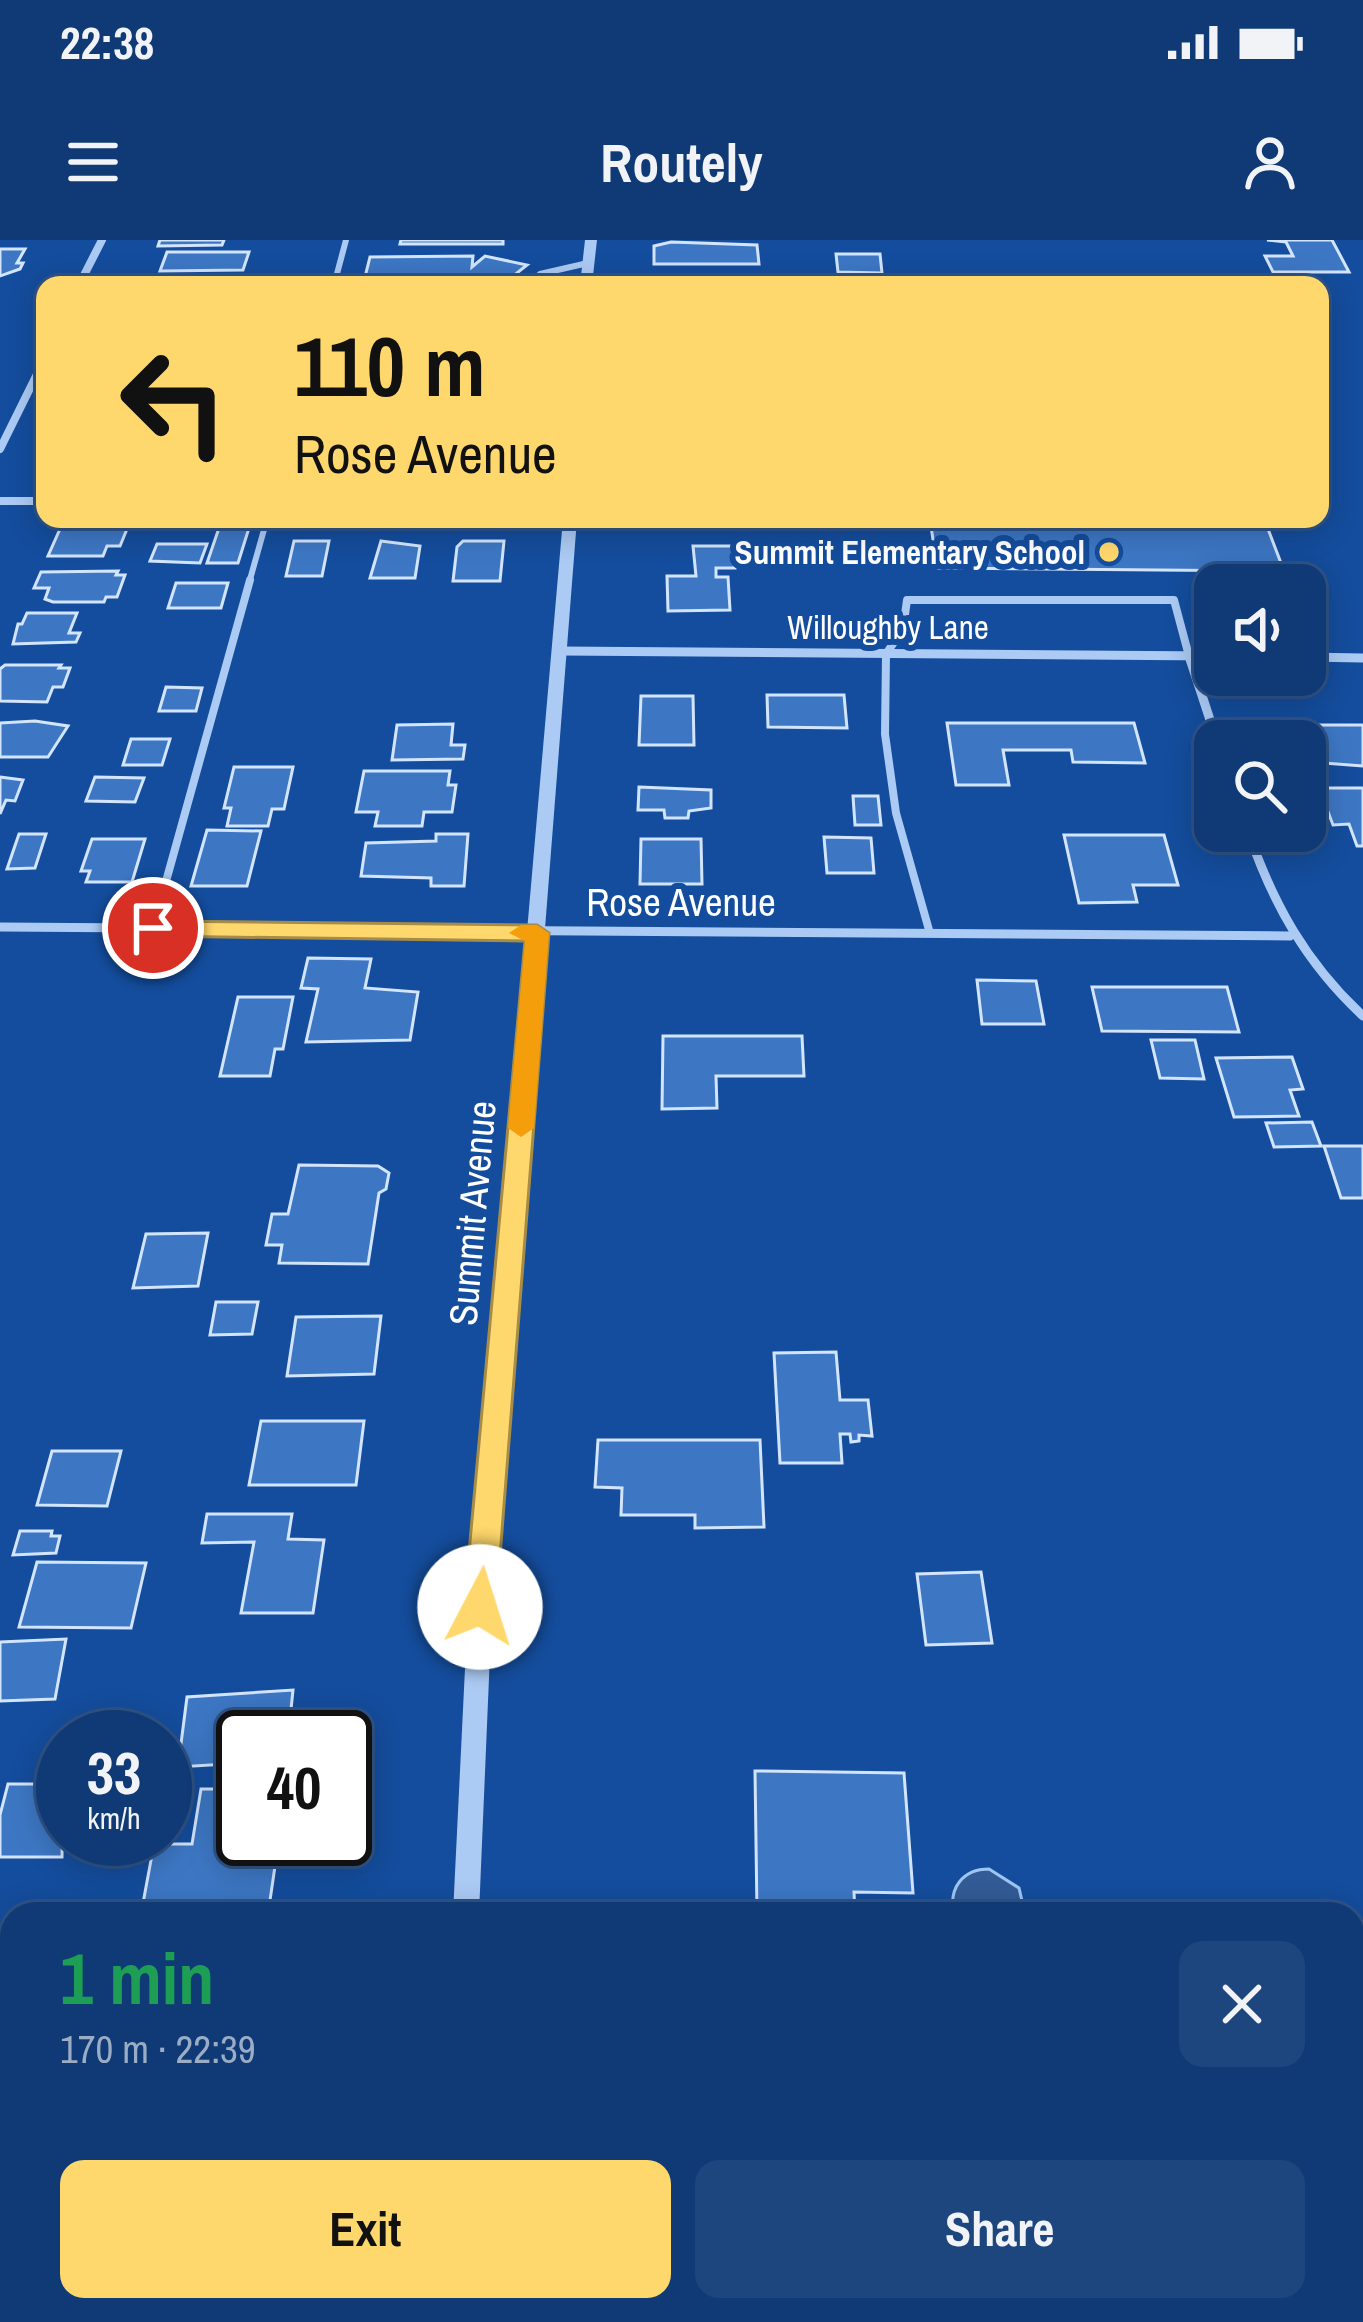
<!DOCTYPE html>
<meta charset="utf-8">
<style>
body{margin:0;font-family:"Archivo Narrow",sans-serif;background:#1d457e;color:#f1f3f6;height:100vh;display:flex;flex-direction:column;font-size:45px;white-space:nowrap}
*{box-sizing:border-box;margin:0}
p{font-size:39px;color:#9badc5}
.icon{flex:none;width:66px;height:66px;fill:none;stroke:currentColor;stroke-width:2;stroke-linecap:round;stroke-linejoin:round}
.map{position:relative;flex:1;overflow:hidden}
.drawer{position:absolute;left:0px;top:1662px;width:1365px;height:420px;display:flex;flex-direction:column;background:#0f3a76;border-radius:36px 36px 0 0;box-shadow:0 6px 30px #0003,0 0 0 3px #2f5488}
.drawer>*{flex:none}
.hud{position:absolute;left:36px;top:36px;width:1293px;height:252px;border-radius:24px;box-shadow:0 6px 30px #0003,0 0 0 3px #2f5488;background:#ffd86d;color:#111;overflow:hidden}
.fabs{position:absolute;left:1194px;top:324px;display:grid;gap:24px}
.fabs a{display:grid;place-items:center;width:132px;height:132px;border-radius:24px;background:#0f3a76;box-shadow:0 6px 30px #0003,0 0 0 3px #2f5488;font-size:60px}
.speed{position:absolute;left:36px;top:1470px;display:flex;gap:24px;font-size:60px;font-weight:700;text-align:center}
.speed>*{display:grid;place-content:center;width:156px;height:156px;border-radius:50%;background:#0f3a76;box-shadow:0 6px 30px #0003,0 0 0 3px #2f5488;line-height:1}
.speed small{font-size:30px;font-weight:400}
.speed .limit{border:6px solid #111;border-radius:18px;background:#fff;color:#111}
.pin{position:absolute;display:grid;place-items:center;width:102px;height:102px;color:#fff;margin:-51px;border:6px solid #fff;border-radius:50%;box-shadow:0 3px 12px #0007}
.me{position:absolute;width:132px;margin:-66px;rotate:5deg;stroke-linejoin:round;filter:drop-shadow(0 0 9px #0008)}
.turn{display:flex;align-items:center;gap:42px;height:252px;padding:0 60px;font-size:54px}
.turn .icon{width:156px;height:156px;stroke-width:2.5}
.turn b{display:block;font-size:84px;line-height:102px}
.round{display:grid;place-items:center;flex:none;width:126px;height:126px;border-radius:24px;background:#1d457e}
.head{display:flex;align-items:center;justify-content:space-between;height:204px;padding:0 60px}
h1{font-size:72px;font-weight:700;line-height:90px;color:#1e9e55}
.action{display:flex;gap:24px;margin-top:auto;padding:24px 60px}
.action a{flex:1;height:138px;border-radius:24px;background:#ffd86d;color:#111;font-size:48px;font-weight:700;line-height:138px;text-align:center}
.action a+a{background:#1d457e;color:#f1f3f6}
.status{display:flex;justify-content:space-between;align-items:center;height:84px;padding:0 60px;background:#0f3a76;direction:ltr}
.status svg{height:33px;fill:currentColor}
header{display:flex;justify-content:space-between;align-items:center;height:156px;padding:0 60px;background:#0f3a76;font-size:54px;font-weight:700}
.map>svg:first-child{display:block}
.water{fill:#335b96;stroke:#9dc5f6;stroke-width:3}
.building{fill:#3d77c4;stroke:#d3e5fd;stroke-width:3}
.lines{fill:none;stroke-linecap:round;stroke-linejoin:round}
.service-far1{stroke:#abcaf4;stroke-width:6}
.service{stroke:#abcaf4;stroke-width:8}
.minor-far1{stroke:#abcaf4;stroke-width:8}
.minor{stroke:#abcaf4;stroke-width:9}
.tertiary{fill:#abcaf4;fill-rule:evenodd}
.route{fill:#ffd86d;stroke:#a68c47;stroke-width:3}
.slow{fill:#f59e0b}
.poi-dot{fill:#ffd86d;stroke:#144d9d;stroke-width:4.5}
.labels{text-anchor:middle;stroke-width:12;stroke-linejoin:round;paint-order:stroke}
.far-poi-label{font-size:33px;font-weight:bold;fill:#fff;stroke:#144d9d;text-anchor:end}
.far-street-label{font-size:33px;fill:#fff;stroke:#144d9d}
.street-label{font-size:39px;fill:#fff;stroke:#144d9d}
</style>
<div class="status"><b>22:38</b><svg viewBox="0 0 49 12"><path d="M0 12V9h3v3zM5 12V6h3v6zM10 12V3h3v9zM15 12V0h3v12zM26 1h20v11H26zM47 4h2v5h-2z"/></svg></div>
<header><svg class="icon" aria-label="menu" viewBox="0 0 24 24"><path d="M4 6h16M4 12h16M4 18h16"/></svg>Routely<svg class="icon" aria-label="person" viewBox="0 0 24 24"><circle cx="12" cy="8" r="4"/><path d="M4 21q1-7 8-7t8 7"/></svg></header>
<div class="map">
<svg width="1363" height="2082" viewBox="0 0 1363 2082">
<rect width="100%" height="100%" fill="#144d9d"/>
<path class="water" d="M989,1629L1019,1648L1025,1674H954C948,1648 963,1629 989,1629Z"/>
<g class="building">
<path d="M160,0H224L222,5L158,6Z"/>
<path d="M401,0H503V4H400Z"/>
<path d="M1267,0H1332L1349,32H1273L1265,16H1293L1286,2Z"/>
<path d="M671,2L757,5L759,24H654V6Z"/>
<path d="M0,9H25L17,23H23L20,29L0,36Z"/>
<path d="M167,12H249L243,30L160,31Z"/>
<path d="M836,14H880L882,33L838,32Z"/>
<path d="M473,16L472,27L485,16L527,25L502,45H363L370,17Z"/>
<path d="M662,279H752L753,288H662Z"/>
<path d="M930,279L1265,281L1284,331L937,328Z"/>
<path d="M219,288H249L238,323H207Z"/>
<path d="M60,289H127L120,306H107L103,316H48Z"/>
<path d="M294,301H329L322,336H286Z"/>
<path d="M381,301L420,306L415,338H370Z"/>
<path d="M463,301H504L500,341H453L457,307Z"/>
<path d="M157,304H207L200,323L150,321Z"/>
<path d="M693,306H733L735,328H716V337H728L730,370L668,371L667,336H696Z"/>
<path d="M118,331L116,335H125L117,357H106L104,362H53L45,359L49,348H34L41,332Z"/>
<path d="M176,343H228L221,368H168Z"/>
<path d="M27,373H77L69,393H80L76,402L13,404L18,384H22Z"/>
<path d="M5,425H61L59,428H70L63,447H53L47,462L0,461V429Z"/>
<path d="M166,447L202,448L196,471H159Z"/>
<path d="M767,455H844L847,488L768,487Z"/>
<path d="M641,456H693L694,505H639Z"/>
<path d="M35,481L68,486L48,517H0V483Z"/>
<path d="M947,483H1134L1145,523L1073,522L1071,510H1003L1009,545H956Z"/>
<path d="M453,484L451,505H465L463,519L392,520L397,485Z"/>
<path d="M1315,485H1363V526L1311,522L1297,487Z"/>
<path d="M131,499H170L162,525H123Z"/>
<path d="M234,527H293L284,569H272L268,586H227L231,568H224Z"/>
<path d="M364,531H450L448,545H456L452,572H424L422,586H375L378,572H356Z"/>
<path d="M0,537L23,540L15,561L6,560L0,574Z"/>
<path d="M95,537L144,538L135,562L86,561Z"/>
<path d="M639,547L711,550V568L689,571L688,578H665L664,570H638Z"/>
<path d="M1319,548H1363V606H1357L1349,584L1333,585Z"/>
<path d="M853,556H878L881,585H855Z"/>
<path d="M207,590L261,591L247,646H191Z"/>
<path d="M19,594H46L35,628L7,629Z"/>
<path d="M436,594H468L464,646H431V638L361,636L366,603L436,601Z"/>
<path d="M1064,595H1164L1178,645H1133L1137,662L1079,663Z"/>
<path d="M824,597L871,598L874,633H827Z"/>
<path d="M92,599H145L132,642H86L90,631H81Z"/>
<path d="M641,599H701L702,644H640Z"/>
<path d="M308,718L371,719L365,748L418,752L410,800L306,802L318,749L301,748Z"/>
<path d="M977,740L1036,741L1044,784H982Z"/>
<path d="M1092,747H1227L1239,792L1102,791Z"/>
<path d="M238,757H293L283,809H275L270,836H220Z"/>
<path d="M663,796H802L804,836H716L717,868L662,869Z"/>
<path d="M1151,800H1195L1204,839L1160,838Z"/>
<path d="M1292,817L1303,849L1290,850L1299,876L1234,877L1216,818Z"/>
<path d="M1312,882L1321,906L1274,907L1266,883Z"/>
<path d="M1324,906H1363V958H1341Z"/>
<path d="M299,925L378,926L389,933L386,949L379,953L368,1024L279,1023L282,1005H266L272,974H288Z"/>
<path d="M208,993L198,1046L133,1048L146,994Z"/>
<path d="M216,1062H258L252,1094L210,1095Z"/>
<path d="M381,1076L374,1134L287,1136L296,1077Z"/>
<path d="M836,1112L840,1160H868L872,1196L859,1195V1201L851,1202L850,1194H840L842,1223H780L774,1113Z"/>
<path d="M261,1181H364L356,1245H249Z"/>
<path d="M598,1200H760L764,1287L695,1288V1275H621L622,1248L595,1247Z"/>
<path d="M52,1211H121L107,1266L37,1265Z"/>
<path d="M207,1274H292L288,1299L324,1300L313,1373H241L254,1302L202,1303Z"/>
<path d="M20,1291H52L51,1296H60L56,1313L13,1315Z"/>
<path d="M37,1322L146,1323L131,1388L19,1387Z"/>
<path d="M981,1332L992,1403L926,1405L917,1334Z"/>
<path d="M66,1399L55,1459L0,1461V1402Z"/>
<path d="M293,1450L290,1479L313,1478L312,1496L243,1497V1523L178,1527L187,1457Z"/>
<path d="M755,1531L904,1533L913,1653L854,1652L855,1674H757Z"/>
<path d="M8,1544H63L62,1617H0V1575Z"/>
<path d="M201,1549H243V1599H279L268,1674H141L154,1604H192Z"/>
</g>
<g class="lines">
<g class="service-far1">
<path d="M334,45L346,0"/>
<path d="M527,45L540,34L588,23"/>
<path d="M249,343L267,279"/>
</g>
<g class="service">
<path d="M153,688L250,340"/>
<path d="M929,690L896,573L885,494L886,414L903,389L907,360H1174L1189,416"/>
</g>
<g class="minor-far1">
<path d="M79,45L102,0"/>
<path d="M0,209L45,118"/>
<path d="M0,261H45"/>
</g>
<g class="minor">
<path d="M560,411L1215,416"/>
<path d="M1189,416L1217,501"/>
<path d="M1305,417L1363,418"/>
<path d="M1248,591C1273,664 1306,723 1363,776"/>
<path d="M0,687L1290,696"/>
</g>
<g class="tertiary">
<path d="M585,0H597L592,45H580Z"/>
<path d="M563,279H577L492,1367L479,1674H453L468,1367Z"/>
<path d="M455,2070H485L486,2082H456Z"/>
</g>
</g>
<path class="route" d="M153,681L537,685L549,693L496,1367L491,1378L480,1382L469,1378L464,1367L525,701L153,696L141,688Z"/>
<path class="slow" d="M537,685L549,693L534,888L521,897L508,888L525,701L509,693L521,685Z"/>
<circle class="poi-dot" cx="1109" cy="312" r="12"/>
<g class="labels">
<g class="far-poi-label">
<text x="1085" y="324">Summit Elementary School</text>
</g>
<g class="far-street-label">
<text x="888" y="399">Willoughby Lane</text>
</g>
<g class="street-label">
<text x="681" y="676">Rose Avenue</text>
<text transform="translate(472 973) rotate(-85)" y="14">Summit Avenue</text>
</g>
</g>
</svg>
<div class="fabs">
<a><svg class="icon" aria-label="sound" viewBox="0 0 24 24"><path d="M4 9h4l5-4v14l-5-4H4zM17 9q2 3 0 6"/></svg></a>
<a><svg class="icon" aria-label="search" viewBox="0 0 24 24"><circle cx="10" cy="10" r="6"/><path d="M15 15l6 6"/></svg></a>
</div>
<div class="speed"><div>33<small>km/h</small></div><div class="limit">40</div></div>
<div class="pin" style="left:153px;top:688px;background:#d93025"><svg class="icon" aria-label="arrive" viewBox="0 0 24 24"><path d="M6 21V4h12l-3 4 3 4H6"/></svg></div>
<svg class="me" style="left:480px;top:1367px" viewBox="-20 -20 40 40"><circle r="19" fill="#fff"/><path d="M0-13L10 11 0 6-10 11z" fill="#ffd86d"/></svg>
<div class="hud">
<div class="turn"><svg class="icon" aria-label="left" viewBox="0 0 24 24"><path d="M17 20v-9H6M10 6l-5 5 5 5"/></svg><div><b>110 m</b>Rose Avenue</div></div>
</div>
<section class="drawer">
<div class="head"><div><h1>1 min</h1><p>170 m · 22:39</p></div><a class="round"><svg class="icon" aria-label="close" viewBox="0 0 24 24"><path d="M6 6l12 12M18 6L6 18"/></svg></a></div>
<div class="action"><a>Exit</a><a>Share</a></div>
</section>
</div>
